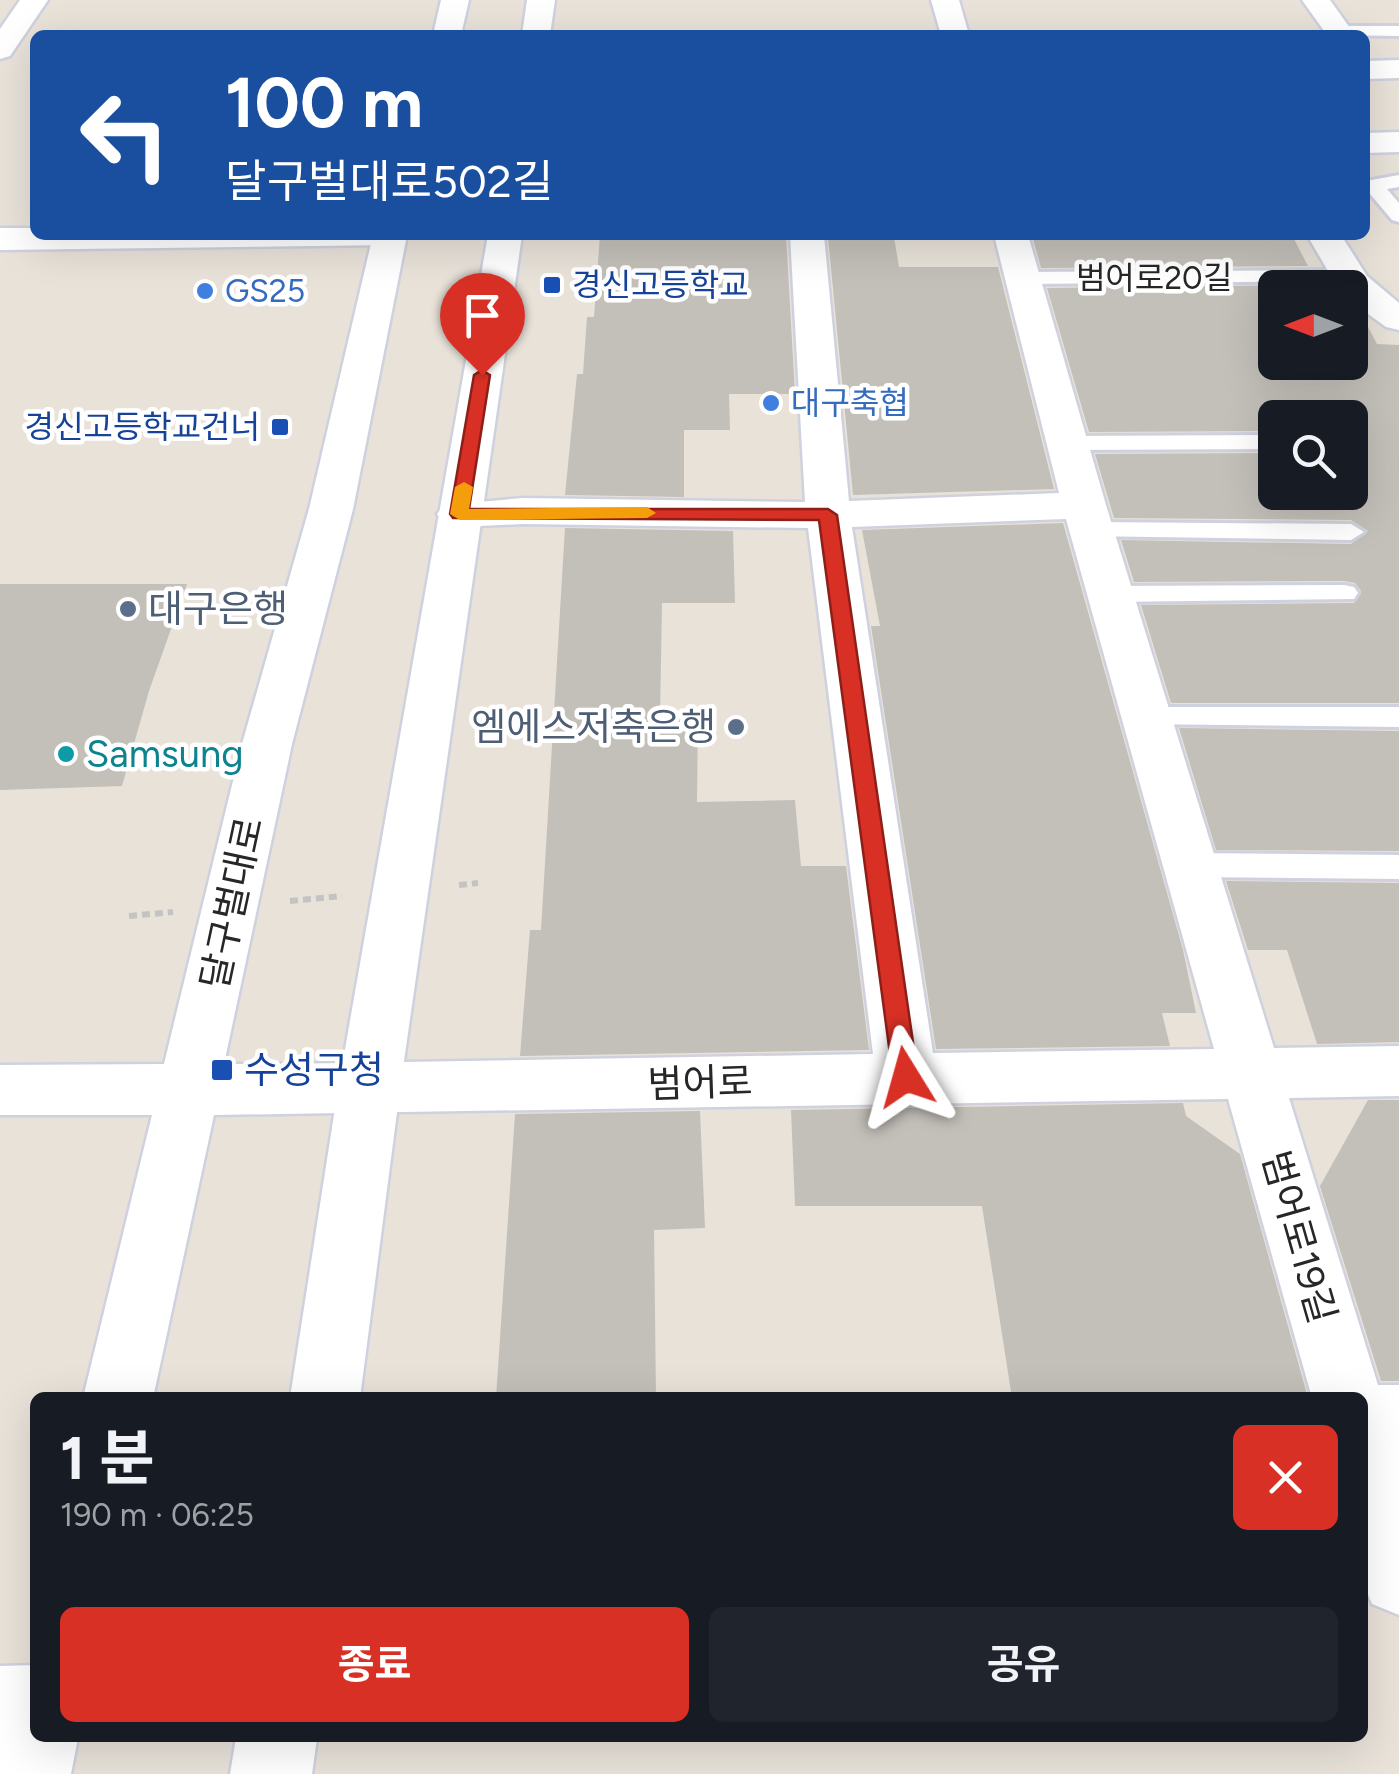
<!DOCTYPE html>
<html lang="ko">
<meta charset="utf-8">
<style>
body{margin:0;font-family:Figtree,"Noto Sans KR",sans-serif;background:#20242c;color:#f1f3f6;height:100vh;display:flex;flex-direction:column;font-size:38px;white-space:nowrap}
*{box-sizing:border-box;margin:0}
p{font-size:32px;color:#9ea1a6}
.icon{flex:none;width:55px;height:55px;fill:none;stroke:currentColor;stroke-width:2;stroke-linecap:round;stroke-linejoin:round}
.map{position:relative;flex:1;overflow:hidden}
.sheet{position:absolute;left:30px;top:1392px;width:1338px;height:350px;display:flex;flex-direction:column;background:#171b24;border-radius:15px;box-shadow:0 10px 40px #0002}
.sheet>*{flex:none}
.hud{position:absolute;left:30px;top:30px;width:1340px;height:210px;border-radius:15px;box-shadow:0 10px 40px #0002;background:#1a4fa0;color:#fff;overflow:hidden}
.needle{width:65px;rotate:270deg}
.fabs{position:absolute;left:1258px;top:270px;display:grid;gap:20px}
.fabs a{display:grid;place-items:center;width:110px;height:110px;border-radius:15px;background:#171b24;box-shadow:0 10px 40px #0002;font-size:50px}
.pin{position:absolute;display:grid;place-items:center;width:85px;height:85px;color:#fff;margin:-102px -42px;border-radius:50% 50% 50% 0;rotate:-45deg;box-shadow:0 0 10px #0007}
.pin .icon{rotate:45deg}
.me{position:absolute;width:110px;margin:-55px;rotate:352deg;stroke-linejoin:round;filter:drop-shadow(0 0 8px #0008)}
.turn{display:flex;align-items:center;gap:35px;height:210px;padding:0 30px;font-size:45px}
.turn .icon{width:130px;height:130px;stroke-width:2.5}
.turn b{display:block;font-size:70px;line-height:85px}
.round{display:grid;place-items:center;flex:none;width:105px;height:105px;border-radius:15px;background:#20242c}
.head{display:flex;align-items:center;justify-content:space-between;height:170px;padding:0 30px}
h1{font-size:60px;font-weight:700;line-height:75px}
.primary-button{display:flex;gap:20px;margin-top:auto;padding:20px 30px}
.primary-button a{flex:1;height:115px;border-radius:15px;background:#d93025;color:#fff;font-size:40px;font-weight:700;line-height:115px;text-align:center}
.primary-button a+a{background:#20242c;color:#f1f3f6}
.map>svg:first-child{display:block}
.building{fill:#c3bfb9}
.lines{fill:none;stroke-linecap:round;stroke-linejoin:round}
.service-casing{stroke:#cfd2de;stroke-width:6}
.minor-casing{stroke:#cfd2de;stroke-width:5}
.tertiary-casing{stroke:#cfd2de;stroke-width:5}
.secondary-casing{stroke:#cfd2de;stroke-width:5}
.path{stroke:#c3c3c3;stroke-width:6;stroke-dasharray:8 5;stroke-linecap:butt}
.service{fill:#fff;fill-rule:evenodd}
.minor{fill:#fff;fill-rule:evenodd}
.tertiary{fill:#fff;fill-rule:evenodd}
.secondary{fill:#fff;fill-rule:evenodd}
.route{fill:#d93025;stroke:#8d1f18;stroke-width:2.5}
.slow{fill:#f59e0b}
.transit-dot{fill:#1a4fb4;stroke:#fff;stroke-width:4}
.shop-dot{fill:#3f7fe0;stroke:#fff;stroke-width:4}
.service-dot{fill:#5c6f8a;stroke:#fff;stroke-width:4}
.culture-dot{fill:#0f9aa8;stroke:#fff;stroke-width:4}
.labels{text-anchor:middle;stroke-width:9;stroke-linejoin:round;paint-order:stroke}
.far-street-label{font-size:32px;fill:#272727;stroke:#fff}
.far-transit-label{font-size:32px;fill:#164399;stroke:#fff;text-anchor:start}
.far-shop-label{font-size:32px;fill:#366cbe;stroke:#fff;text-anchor:start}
.service-label{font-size:38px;fill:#4e5e75;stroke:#fff;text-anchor:start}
.culture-label{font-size:38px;fill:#0d838f;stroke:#fff;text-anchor:start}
.street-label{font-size:38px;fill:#272727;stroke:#fff}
.transit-label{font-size:38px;fill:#164399;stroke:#fff;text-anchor:start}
</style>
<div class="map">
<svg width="1399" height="1774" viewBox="0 0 1399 1774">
<rect width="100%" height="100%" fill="#e8e2d9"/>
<g class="building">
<path d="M600,235H786L795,394H729L730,430H684V497L565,495L577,374H583L587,317H594Z"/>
<path d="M1032,235L1294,239L1308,266L1041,268Z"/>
<path d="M828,237H894L899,267H998L1054,489L853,495Z"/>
<path d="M1318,285L1275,288V362H1350V325H1367L1377,344L1399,345V703H1171L1141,605L1354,603L1361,591L1355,583L1344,581L1134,582L1121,540L1351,544L1368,531L1351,520L1114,518L1095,454L1275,453V492H1350V418H1275V431L1089,432L1047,288Z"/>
<path d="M1063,523L1183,950L1196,1013H1162L1170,1046L936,1049L871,626H880L862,530Z"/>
<path d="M565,528L733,531L735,603H662L660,717H698L697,802L795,800L801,866H846L869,1050L520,1056L530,930H541Z"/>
<path d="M0,584H187L149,691L122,786L0,790Z"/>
<path d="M1179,728L1399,731V851L1216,850Z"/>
<path d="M1226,881L1399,883V1042L1317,1044L1287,950H1248Z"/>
<path d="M1368,1100H1399V1381H1381L1320,1186Z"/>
<path d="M1183,1103L1186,1116L1240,1154L1308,1398H1012L982,1206H795L791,1110Z"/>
<path d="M700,1111L705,1228L654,1230L656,1398H496L515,1114Z"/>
</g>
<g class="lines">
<defs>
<g id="service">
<path d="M1339,26H1399V36L1333,35V27Z"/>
<path d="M1399,175V187L1387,189L1399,203V222L1392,220L1365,188L1366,181Z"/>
<path d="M1345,270L1356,276L1353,281L1023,284L1012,278L1023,272Z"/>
<path d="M1275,435V449L1068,450L1056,443L1068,436Z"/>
<path d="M1092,522L1351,524L1364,532L1351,540L1083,536L1079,530L1083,524Z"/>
<path d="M1344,585L1354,587L1358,593L1354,599L1111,602L1097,594L1111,586Z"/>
<path d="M1147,707H1399V727L1137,724L1132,717L1137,710Z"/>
<path d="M1190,853L1399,855V879L1190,877L1179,873L1174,865L1179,857Z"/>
</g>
<g id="minor">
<path d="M20,0H48L10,56L0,59V29Z"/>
<path d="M931,0H959L969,35H941Z"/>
<path d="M1302,0H1330L1355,35H1327Z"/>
<path d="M1399,60V78L1365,79V61Z"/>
<path d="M0,228H35V235H407L402,242L390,245L0,250Z"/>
<path d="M790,235H824L849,501L1059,493L994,235H1028L1106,505L1274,1048L1399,1046V1096L1289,1098L1378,1385H1399V1615L1372,1604L1362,1581V1398H1312L1228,1099L281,1114L259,1107L250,1089L259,1071L281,1064L873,1054L808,528L523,524L459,527L444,523L437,514L444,505L523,498L805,502ZM1066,519L1214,1049L933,1053L852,527Z"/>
<path d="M1307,235H1341L1367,276L1399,303V330L1386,327L1350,301V288H1338Z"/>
<path d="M35,1665V1738H53L35,1745L0,1746V1666Z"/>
</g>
<path id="tertiary" d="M1399,132V152L1365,153V133Z"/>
<g id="secondary">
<path d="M441,0H469L461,35H433Z"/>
<path d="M527,0H555L550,35H522Z"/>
<path d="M373,235H407L353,509L292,744L224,1064H281L303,1071L312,1089L303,1107L281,1114L214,1115L153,1398H83L152,1115H0V1065L164,1064L242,744L309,509Z"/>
<path d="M488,235H522L400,1089L360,1398H290L338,1089Z"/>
<path d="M35,1699V1738H78L71,1774H0V1732L9,1709Z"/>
<path d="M236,1738H317L312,1774H230Z"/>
</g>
</defs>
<use href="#service" class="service-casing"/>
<use href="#minor" class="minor-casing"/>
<use href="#tertiary" class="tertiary-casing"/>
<use href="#secondary" class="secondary-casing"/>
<g class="path">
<path d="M459,885L478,883"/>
<path d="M290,901L342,896"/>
<path d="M129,916L173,912"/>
</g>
<use href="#service" class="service"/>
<use href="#minor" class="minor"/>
<use href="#tertiary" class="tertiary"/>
<use href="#secondary" class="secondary"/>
</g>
<path class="route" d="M482,370L490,375L469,509H828L837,515L918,1077L915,1085L906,1088L897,1085L893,1077L819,520L453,518L450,514L474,375Z"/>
<path class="slow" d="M464,482L473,487L469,509L647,507L656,513L647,518L460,520L450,514L455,487Z"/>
<g class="transit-dot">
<rect x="542" y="275" width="20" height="20" rx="5"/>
<rect x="270" y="417" width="20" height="20" rx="5"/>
<rect x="210" y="1058" width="24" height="24" rx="5"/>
</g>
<g class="shop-dot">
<circle cx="205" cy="291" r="10"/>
<circle cx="771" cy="403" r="10"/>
</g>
<g class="service-dot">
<circle cx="128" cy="609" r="10"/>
<circle cx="736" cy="727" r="10"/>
</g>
<circle class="culture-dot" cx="66" cy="754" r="10"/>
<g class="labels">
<g class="far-street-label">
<text x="1154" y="289">범어로20길</text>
</g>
<g class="far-transit-label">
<text x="572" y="296">경신고등학교</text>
<text x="260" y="438" text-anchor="end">경신고등학교건너</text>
</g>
<g class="far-shop-label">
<text x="225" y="302">GS25</text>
<text x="791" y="414">대구축협</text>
</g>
<g class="service-label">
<text x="148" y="622">대구은행</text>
<text x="716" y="740" text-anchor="end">엠에스저축은행</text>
</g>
<g class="culture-label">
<text x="86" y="767">Samsung</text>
</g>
<g class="street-label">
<text transform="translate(232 903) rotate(-78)" y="13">달구벌대로</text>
<text transform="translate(700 1083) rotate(-2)" y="13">범어로</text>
<text transform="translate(1299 1237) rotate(74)" y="13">범어로19길</text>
</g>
<g class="transit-label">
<text x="244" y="1083">수성구청</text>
</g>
</g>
</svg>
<div class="fabs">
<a><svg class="needle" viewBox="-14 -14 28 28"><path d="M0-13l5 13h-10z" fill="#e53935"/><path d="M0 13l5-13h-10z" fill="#9ea1a6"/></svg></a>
<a><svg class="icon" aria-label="search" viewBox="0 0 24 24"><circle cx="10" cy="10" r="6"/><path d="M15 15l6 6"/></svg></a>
</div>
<div class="pin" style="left:482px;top:375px;background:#d93025"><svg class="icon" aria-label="arrive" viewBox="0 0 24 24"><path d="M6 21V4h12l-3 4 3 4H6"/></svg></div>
<svg class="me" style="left:906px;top:1077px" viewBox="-20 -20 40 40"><path d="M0-17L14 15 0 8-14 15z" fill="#d93025" stroke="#fff" stroke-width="4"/></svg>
<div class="hud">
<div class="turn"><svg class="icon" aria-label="left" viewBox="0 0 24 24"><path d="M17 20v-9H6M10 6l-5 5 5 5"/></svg><div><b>100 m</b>달구벌대로502길</div></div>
</div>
<section class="sheet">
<div class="head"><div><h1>1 분</h1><p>190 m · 06:25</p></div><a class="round" style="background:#d93025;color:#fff"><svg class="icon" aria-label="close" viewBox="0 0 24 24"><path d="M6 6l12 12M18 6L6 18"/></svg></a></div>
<div class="primary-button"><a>종료</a><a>공유</a></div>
</section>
</div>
